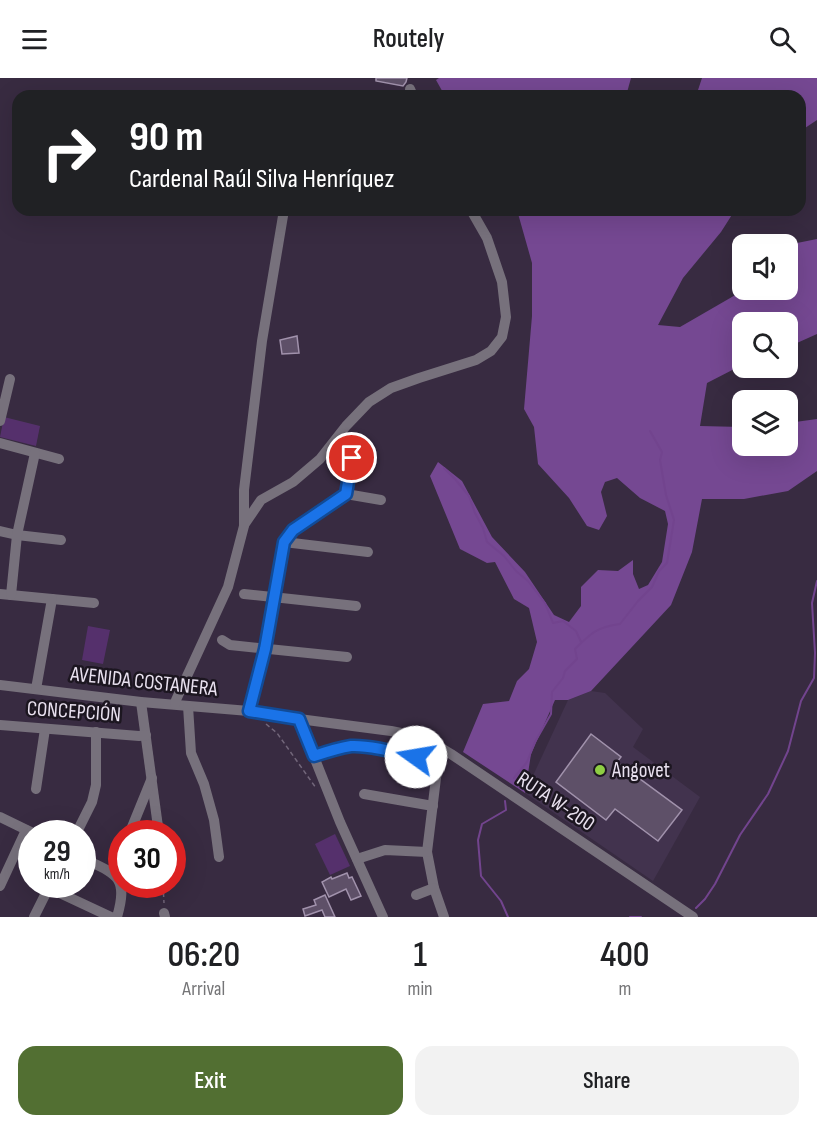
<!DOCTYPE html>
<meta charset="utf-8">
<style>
body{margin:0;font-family:"Sofia Sans Condensed",sans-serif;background:#f2f2f2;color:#202124;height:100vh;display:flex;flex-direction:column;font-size:22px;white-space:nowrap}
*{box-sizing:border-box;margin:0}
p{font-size:20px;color:#757577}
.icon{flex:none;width:33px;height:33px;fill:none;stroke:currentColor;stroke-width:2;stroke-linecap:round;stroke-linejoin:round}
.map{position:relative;height:839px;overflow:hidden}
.sheet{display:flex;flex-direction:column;background:#fff;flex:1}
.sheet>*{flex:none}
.top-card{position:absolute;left:12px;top:12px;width:794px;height:126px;border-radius:18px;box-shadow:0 6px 24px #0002;background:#202124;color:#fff;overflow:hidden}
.fabs{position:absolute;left:732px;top:156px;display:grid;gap:12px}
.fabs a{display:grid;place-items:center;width:66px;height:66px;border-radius:12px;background:#fff;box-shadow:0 6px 24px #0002;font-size:30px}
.speed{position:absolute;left:18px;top:742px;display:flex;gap:12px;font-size:30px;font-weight:700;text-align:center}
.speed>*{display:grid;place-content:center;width:78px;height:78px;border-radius:50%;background:#fff;box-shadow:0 6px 24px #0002;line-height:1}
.speed small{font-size:15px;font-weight:400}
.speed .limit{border:9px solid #d22;background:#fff;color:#111}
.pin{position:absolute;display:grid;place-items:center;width:51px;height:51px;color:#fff;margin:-26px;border:3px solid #fff;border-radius:50%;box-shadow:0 2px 6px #0007}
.me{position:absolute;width:66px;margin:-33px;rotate:283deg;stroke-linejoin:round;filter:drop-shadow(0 0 4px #0008)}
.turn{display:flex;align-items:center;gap:21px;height:126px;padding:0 18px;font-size:27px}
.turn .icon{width:78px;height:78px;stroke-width:2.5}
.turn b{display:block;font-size:42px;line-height:51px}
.eta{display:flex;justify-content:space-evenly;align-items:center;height:102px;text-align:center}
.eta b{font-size:36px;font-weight:600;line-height:42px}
.primary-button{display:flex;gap:12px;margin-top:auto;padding:12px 18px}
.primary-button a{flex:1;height:69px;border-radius:18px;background:#526f32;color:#fff;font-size:24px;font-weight:600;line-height:69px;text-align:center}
.primary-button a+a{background:#f2f2f2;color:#202124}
header{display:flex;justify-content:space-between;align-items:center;height:78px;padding:0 18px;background:#fff;font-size:27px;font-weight:600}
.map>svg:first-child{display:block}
.built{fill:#42334e}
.green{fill:#55306c}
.forest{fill:#754892}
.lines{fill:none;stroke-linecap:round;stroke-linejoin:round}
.stream{stroke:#72448e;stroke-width:2}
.building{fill:#5e5068;stroke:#a192ac;stroke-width:1.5}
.path{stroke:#72667a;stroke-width:1.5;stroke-dasharray:4.5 3;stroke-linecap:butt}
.minor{stroke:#77717c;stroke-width:10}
.route-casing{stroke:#114b97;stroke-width:15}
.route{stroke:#1a73e8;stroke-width:10}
.poi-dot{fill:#8ece43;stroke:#1c1620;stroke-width:2}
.labels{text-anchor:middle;stroke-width:5;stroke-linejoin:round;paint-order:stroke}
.street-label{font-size:21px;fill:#e9e1ef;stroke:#1c1620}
.poi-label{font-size:21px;fill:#e9e1ef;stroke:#1c1620;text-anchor:start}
</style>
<header><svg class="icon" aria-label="menu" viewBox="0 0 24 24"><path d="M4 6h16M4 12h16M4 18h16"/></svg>Routely<svg class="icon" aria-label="search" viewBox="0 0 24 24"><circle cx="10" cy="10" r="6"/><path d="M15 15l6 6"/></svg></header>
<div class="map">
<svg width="817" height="839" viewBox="0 0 817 839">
<rect width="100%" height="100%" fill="#382b41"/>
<path class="built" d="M591,613L605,615L643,651L633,669L700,719L653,803L525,715L568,622Z"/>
<g class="green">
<path d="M4,339L40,348L36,368L0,359Z"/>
<path d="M88,548L110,552L103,586L82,582Z"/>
<path d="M335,756L350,788L330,797L315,766Z"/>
</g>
<g class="forest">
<path d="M439,0H631L626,18H445L436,2Z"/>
<path d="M702,0H817V42L805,50L800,62V18H696Z"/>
<path d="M517,132H735L721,154L683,200L658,247L680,249L744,212H788V175L797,165L817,161V256L788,269V244H742V287L707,305L700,348L742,349V368H788V345L817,341V393L788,413L744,421H702L692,474L671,527L591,613L568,622H555L531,676L525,715L463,674L483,626L509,623L517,603L529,591L537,564L529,530L514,521L495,484L487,485L460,471L430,398L438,384L462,403L492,459L525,494L554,537L569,544L581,528V509L598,492L618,493L633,482V496L639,511L648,507L662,484L668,446L665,433L640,420L617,400L605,404L601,414L607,438L599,452L587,448L569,420L538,386L534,349L524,331L532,238V185Z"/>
</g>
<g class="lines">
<g class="stream">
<path d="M444,390L455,401L469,418L475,435L483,450L487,464L504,478L516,493L528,503L545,525L553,545L563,543L576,553L581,564"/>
<path d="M514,700L527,684L535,664L551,636L552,614L563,600L565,593L577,581L575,571C591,555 597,549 620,546L638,523L652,509L659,493L667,485L674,442L666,417L660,382L662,374L650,353"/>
<path d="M505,723L506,732L482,746L478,762L481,798L501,823L508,839"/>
<path d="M696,830L705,821L715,806L740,757L768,716L788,673L801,623L814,600L815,575L812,525L817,503"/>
<path d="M630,839H641"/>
</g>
</g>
<g class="building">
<path d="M376,0H407L406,4L403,8L376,3Z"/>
<path d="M297,258L299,275L282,276L280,262Z"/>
<path d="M591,656L621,679L617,684L682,732L658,763L615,731L606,742L556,704Z"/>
<path d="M347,795L349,800L352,799L361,818L351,822L346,811L329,819L322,804L331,799L332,801Z"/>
<path d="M325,817L335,839H325L322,832L305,838L303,831L316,827L314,822Z"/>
</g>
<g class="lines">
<g class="path">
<path d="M266,646L277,655L316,710"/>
<path d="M163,807L164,825"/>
</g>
<g class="minor">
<path d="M410,11L413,18"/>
<path d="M0,343L10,301"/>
<path d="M0,365L59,381"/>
<path d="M346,416L381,422"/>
<path d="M244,447L261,422L293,404L320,381L346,348L369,324L391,310L419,300L476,282L491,273L502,259L506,239L502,204L487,160L471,132"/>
<path d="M0,453L17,457L61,462"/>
<path d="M284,464L368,474"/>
<path d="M0,516L94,525"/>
<path d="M244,516L356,528"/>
<path d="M11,517L17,457L35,375"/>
<path d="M222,562L230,567L347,579"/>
<path d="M0,607L141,624L249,633L299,641L391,653L416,658L433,665L451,676L693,839"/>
<path d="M36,611L52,521"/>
<path d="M141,624L159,756"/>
<path d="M175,626L176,622L228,509L244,448V412L262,263L284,132"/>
<path d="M188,628L191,675L204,706L214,742L219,779"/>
<path d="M249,633L265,571L284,464L293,452L346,416L352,380"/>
<path d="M299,641L340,744L383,839"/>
<path d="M0,647L139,658L146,657"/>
<path d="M314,678L334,671L353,668L368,669L402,675L431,683L437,692L427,774L434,810L444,839"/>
<path d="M36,711L45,651"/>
<path d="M364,716L433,728"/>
<path d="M0,739L35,756"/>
<path d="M130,754L152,700"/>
<path d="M76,756L92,724L96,707V654"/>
<path d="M82,780C116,796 129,798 117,839"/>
<path d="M357,781L385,772L427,774"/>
<path d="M0,808L26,752"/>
<path d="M49,810L111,839"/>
<path d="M416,817L434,810"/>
<path d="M164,835L165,839"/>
<path d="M34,839L50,807"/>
</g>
</g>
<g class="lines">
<defs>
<path id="route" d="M352,380L346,416L293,452L284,464L265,571L249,633L299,641L314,678C326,674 338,670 351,668C370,667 397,674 416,679"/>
</defs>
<use href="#route" class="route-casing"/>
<use href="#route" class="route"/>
</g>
<circle class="poi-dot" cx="600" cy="692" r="6"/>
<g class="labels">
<g class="street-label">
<text transform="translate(144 603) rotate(6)" y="7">AVENIDA COSTANERA</text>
<text transform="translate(74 633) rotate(4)" y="7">CONCEPCIÓN</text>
<text transform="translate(556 723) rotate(34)" y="7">RUTA W-200</text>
</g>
<g class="poi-label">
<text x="612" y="699">Angovet</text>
</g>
</g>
</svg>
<div class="fabs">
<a><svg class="icon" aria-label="sound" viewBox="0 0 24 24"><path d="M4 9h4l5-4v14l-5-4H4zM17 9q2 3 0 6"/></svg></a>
<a><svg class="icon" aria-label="search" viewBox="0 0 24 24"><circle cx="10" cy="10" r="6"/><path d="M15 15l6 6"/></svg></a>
<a><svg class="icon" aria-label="layers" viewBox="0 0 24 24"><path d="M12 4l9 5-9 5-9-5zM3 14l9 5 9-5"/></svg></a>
</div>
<div class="speed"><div>29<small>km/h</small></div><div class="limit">30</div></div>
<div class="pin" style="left:352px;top:380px;background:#d93025"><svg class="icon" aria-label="arrive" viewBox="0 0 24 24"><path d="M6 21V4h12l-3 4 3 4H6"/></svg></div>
<svg class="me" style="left:416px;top:679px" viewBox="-20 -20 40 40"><circle r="19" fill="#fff"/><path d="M0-13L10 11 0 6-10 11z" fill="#1a73e8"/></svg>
<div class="top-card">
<div class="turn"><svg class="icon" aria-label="right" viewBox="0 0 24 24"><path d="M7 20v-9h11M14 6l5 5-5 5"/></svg><div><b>90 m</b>Cardenal Raúl Silva Henríquez</div></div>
</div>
</div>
<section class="sheet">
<div class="eta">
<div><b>06:20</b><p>Arrival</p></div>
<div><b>1</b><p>min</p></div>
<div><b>400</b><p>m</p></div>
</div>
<div class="primary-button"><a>Exit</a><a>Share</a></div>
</section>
